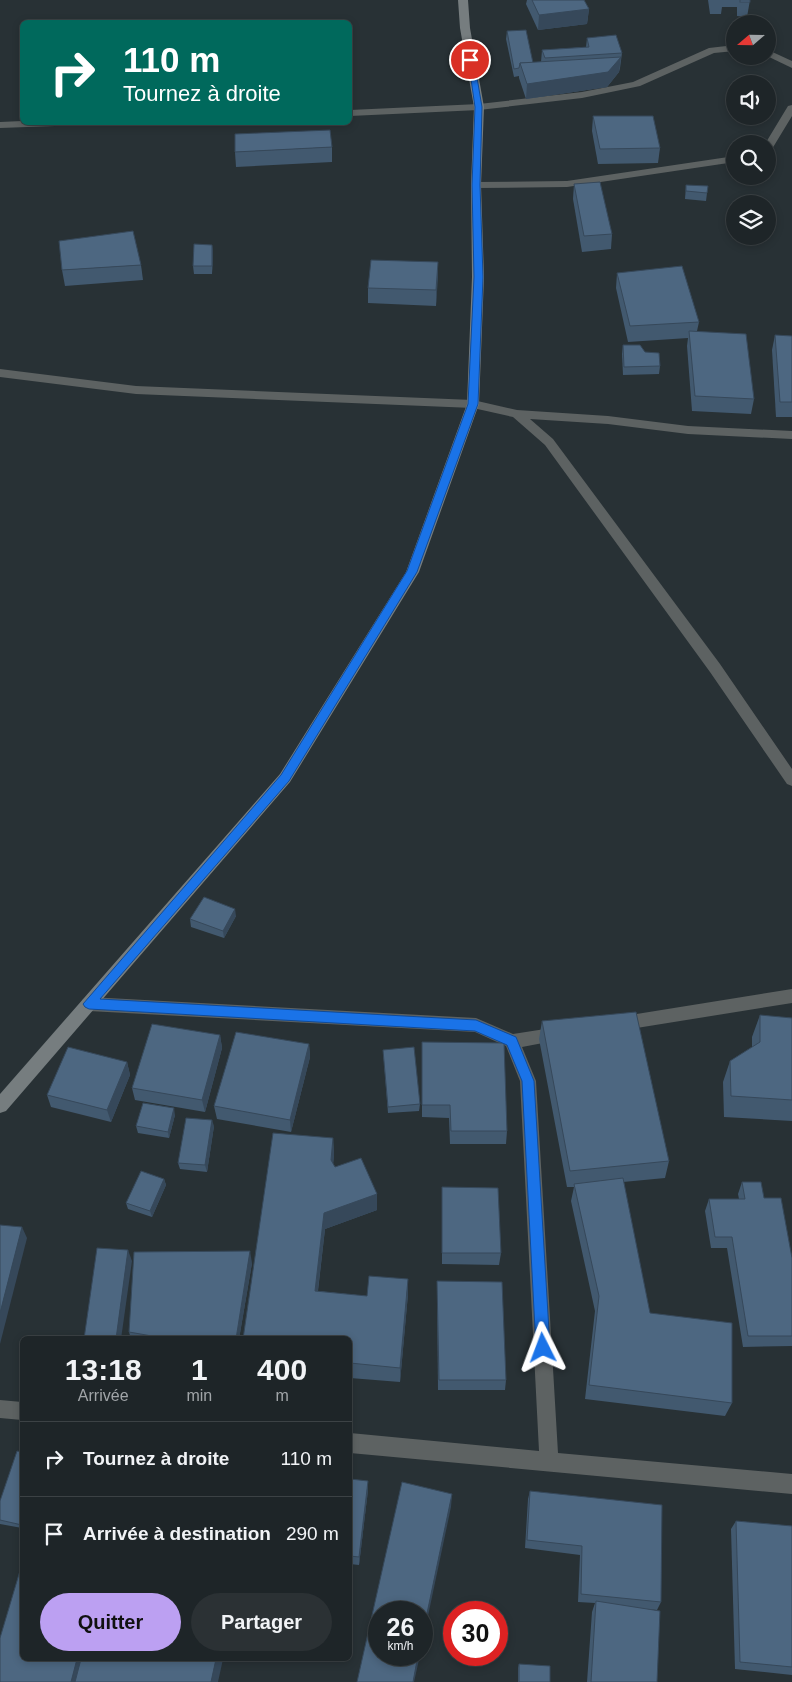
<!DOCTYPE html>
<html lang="fr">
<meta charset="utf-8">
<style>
body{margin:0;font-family:Arial,sans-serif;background:#2b3134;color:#f1f3f6;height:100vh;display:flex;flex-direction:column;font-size:19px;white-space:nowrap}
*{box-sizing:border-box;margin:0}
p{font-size:16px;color:#a1a5a8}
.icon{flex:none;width:28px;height:28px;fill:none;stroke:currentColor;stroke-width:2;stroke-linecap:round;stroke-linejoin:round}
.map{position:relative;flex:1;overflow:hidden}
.details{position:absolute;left:20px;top:1336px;width:332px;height:325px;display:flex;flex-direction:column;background:#1e2528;border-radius:8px;box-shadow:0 2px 8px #0003,0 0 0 1px #3c4245}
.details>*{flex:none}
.hud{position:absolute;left:20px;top:20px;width:332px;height:105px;border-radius:8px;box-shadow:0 2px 8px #0003,0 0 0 1px #3c4245;background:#00695c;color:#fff;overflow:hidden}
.needle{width:32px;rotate:250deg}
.fabs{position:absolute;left:726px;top:15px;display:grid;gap:10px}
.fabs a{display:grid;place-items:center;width:50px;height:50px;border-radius:50%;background:#1e2528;box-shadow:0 2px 8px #0003,0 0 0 1px #3c4245;font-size:25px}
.speed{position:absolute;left:368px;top:1601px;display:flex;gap:10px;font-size:25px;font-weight:700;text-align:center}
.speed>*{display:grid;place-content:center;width:65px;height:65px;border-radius:50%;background:#1e2528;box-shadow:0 2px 8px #0003,0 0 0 1px #3c4245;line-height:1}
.speed small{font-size:12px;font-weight:400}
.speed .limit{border:8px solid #d22;background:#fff;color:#111}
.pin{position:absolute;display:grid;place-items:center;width:42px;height:42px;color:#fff;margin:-21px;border:2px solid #fff;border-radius:50%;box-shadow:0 1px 5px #0007}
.me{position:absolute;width:55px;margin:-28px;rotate:357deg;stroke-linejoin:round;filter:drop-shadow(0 0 4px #0008)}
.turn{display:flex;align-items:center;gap:18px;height:105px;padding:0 20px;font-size:22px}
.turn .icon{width:65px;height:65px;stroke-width:2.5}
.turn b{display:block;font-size:35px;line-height:42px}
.eta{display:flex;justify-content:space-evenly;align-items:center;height:85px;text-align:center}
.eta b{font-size:30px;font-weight:600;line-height:35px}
.action{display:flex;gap:10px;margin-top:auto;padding:10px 20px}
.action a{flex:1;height:58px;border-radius:30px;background:#bca0f2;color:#111;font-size:20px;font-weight:600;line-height:58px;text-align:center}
.action a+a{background:#2b3134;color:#f1f3f6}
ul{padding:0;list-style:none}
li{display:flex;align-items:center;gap:15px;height:75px;padding:0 20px;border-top:1px solid #3c4245}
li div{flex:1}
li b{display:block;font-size:19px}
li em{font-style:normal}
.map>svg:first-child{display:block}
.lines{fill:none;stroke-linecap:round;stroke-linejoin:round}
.street{fill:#5d6262;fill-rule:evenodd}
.secondary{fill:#767d7f;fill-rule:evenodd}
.wall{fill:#42596f}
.shaded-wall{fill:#36485a}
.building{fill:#4d6781;stroke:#36485a}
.route{fill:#1a73e8;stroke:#114b97}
</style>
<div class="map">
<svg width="792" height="1682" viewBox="0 0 792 1682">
<rect width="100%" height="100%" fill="#283135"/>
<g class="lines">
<g class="street">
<path d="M735,45V51L714,53L640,86L582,98L479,110L350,116V110L479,104L582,92L633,82L709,48Z"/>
<path d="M768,50L792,61V68L767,56Z"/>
<path d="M792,105V116L772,149L768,150V144H765L788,106Z"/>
<path d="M22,121V122H87L82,125L0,128V122Z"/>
<path d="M735,156V162L567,187L476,188L471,185L476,182L567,181Z"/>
<path d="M0,369L136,386L473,400L517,410L608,416L688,426L792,431V439L688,434L608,424L530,419L553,439L720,664L792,769V786L787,784L710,672L545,445L513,417L473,408L136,394L0,377Z"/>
<path d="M792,989V1003L618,1031L612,1029L610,1024L612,1019L618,1017Z"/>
<path d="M89,997L476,1018L513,1034L558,1027L564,1029L566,1034L564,1039L522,1047L536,1081L558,1453L792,1474V1494L350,1453V1433L539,1451L520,1081L506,1046L475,1032L89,1011L83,1009L81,1004L83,999Z"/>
<path d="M0,1400L22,1402V1420L0,1418Z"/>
</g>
<path class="secondary" d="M458,0H468L470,28L484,107L481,185L484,277L479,404L419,572L290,782L6,1111L0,1113V1094L280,774L406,572L467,404L472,277L471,185L474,107L460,28Z"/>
</g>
<g class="wall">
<path d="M527,0H584L589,9L587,24L538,30L526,4Z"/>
<path d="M708,0H750L747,17L737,16V7H722L721,14H710Z"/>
<path d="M507,31L533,63L541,62L542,50L586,47L587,38L622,53L620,68L619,72L607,87L526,99L519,78V76L514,77L506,39Z"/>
<path d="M593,116L660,148L658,163L598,164L592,131Z"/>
<path d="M332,147V162L236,167L235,152Z"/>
<path d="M574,184L612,234L611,249L582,252L573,199Z"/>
<path d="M686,185L707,193L706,201L685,199Z"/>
<path d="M212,245L213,253L212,274H194L193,266Z"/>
<path d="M438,262L436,306L368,303V288Z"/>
<path d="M141,265L143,280L65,286L62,270Z"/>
<path d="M617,273L699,322L697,331L754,399L751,414L692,411L687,346L688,338L628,342L616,288Z"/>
<path d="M775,335L792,336V417H776L772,350Z"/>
<path d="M623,345L645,352L660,366L659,374L623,375L622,354Z"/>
<path d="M236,916L224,938L191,927L190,919Z"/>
<path d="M760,1015L792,1018V1121L724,1117L723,1082L730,1061L752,1047V1037Z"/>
<path d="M542,1021L669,1161L665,1178L623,1182L650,1313L732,1403L725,1416L585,1399L595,1311L571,1201L574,1187H567L539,1039Z"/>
<path d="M220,1035L222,1048L205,1112L135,1100L132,1088Z"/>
<path d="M309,1044L310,1057L291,1132L217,1119L214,1106Z"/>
<path d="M383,1050L420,1104L419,1111L388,1113Z"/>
<path d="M422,1055L507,1131L506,1144H450L449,1118L422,1117Z"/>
<path d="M127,1062L130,1075L111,1122L51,1107L47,1095Z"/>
<path d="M175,1115L169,1138L138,1133L136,1126Z"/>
<path d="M214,1126L207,1172L180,1169L178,1163Z"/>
<path d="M333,1138L334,1155L333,1164L335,1167L377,1194V1210L325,1229L318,1291L367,1296L408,1294L400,1382L350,1378V1339H243Z"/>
<path d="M164,1179L166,1185L152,1217L128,1209L126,1203Z"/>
<path d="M742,1182L764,1198L792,1258V1346L743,1347L727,1248H711L705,1211L709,1199H739L738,1194Z"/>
<path d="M442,1187L501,1253L499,1265L442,1264Z"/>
<path d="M252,1263L239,1339H131L129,1332Z"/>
<path d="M437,1281L506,1380L505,1390H438L437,1292Z"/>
<path d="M22,1452V1528L0,1524V1501Z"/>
<path d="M350,1479L368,1490L359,1565L350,1564Z"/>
<path d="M530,1491L661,1602L657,1610L645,1609L657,1682H587L592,1612L595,1603L578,1602L580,1555L525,1548L528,1499Z"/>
<path d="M736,1521L792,1526V1675L735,1669L731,1529Z"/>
<path d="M519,1664L550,1682H518V1668Z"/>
</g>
<g class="shaded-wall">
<path d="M589,9L587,24L538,30L539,15Z"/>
<path d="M621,57L619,72L607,87L526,99L527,84Z"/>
<path d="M212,245L213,253L212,274Z"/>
<path d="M438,262V278L436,306V290Z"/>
<path d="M235,909L236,916L224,938L223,931Z"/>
<path d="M220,1035L222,1048L205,1112L202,1100Z"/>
<path d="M309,1044L310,1057L291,1132L290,1120Z"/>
<path d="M127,1062L130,1075L111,1122L107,1110Z"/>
<path d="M174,1108L175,1115L169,1138L168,1132Z"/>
<path d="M212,1120L214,1126L207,1172L205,1165Z"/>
<path d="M333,1138L334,1155L332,1177L331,1160Z"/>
<path d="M164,1179L166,1185L152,1217L150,1211Z"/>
<path d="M377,1194V1210L325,1229L316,1306L315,1291L324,1213Z"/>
<path d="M22,1227L27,1238L0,1344V1313Z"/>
<path d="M128,1250L132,1261L121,1339H116Z"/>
<path d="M250,1251L252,1263L239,1339H236Z"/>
<path d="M408,1279V1294L400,1382V1368Z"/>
<path d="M368,1481V1490L359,1565V1557Z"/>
<path d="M452,1494L451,1507L421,1649V1642Z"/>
<path d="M418,1655H420L414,1682H413Z"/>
<path d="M77,1659H86L80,1682H71Z"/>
<path d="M216,1659H223L218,1682H211Z"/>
</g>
<g class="building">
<path d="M532,0H584L589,9L539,15Z"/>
<rect x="740" y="0" width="10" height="2"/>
<path d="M526,30L533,63H520L519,68L514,69L507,31Z"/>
<path d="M616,35L622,53L545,58L542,50L589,47L587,38Z"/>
<path d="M621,57L608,72L527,84L520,63Z"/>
<path d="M593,116H653L660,148L600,149Z"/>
<path d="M330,130L332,147L235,152V134Z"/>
<path d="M600,182L612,234L584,236L574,184Z"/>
<path d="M686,185L708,186L707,193L686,191Z"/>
<path d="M133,231L141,265L62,270L59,241Z"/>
<path d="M194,244L212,245V266H193Z"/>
<path d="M371,260L438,262L436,290L368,288Z"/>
<path d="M682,266L699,322L630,326L617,273Z"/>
<path d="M689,331L746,334L754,399L695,396Z"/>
<path d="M775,335L792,336V402H780Z"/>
<path d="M623,345H640L645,352L659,353L660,366L624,367Z"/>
<path d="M204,897L235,909L223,931L190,919Z"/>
<path d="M636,1012L669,1161L570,1171L542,1021Z"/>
<path d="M760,1015L792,1018V1100L731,1096L730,1061L760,1042Z"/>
<path d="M152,1024L220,1035L202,1100L132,1088Z"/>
<path d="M236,1032L309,1044L290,1120L214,1106Z"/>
<path d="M422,1042L504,1043L507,1131H451L450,1105H422Z"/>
<path d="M68,1047L127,1062L107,1110L47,1095Z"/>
<path d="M414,1047L420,1104L388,1107L383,1050Z"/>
<path d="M143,1103L174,1108L168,1132L136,1126Z"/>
<path d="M186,1118L212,1120L205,1165L178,1163Z"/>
<path d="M273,1133L333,1138L331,1160L335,1167L361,1158L377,1194L324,1213L315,1291L367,1296L369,1276L408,1279L400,1368L350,1363V1339H243Z"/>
<path d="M141,1171L164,1179L150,1211L126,1203Z"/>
<path d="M623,1178L650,1313L732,1323V1403L589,1385L599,1296L574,1184Z"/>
<path d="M742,1182H761L764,1198H781L792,1258V1336H748L732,1237H715L709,1199H745Z"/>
<path d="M442,1187L498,1188L501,1253H442Z"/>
<path d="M0,1225L22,1227L0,1313Z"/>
<path d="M97,1248L128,1250L116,1339H84Z"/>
<path d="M250,1251L236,1339H169L129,1332L134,1252Z"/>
<path d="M437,1281L502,1282L506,1380H439Z"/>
<path d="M17,1451L22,1452V1525L0,1520V1501Z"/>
<path d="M350,1479L368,1481L359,1557L350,1556Z"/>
<path d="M402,1482L452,1494L421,1642V1612H379V1655H418L413,1682H357Z"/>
<path d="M530,1491L662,1505L661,1602L581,1594L582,1546L527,1540Z"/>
<path d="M736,1521L792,1526V1667L740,1662Z"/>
<path d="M22,1564V1659H77L71,1682H0V1638Z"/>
<path d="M596,1601L660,1611L657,1682H591Z"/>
<path d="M81,1659H216L211,1682H75Z"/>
<path d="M519,1664L550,1666V1682H519Z"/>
</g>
<path class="route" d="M468,58L474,60L482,107L480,185L483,277L478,404L417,572L289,781L100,999L476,1020L516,1037L534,1081L550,1348L548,1352L543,1354L538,1352L536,1348L522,1081L507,1045L475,1031L89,1009L85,1007L83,1004L281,775L407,571L468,404L474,277L472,185L475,107Z"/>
</svg>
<div class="fabs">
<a><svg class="needle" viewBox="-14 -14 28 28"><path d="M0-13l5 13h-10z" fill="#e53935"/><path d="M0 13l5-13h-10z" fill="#a1a5a8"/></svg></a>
<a><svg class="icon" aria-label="sound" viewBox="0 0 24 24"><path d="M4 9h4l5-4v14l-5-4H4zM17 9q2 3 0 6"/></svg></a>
<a><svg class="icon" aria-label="search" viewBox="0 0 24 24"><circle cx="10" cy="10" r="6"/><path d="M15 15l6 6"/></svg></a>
<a><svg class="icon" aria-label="layers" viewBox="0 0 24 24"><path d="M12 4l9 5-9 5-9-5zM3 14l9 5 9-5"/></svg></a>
</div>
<div class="speed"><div>26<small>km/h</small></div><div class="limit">30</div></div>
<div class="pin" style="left:470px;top:60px;background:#d93025"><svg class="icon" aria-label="arrive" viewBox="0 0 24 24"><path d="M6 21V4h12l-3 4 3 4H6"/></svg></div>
<svg class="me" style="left:543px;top:1348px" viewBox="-20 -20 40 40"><path d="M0-17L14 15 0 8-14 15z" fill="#1a73e8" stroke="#fff" stroke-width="4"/></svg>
<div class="hud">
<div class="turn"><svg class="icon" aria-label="right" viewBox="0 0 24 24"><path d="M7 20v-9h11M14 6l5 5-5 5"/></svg><div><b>110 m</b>Tournez à droite</div></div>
</div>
<section class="details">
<div class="eta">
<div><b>13:18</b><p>Arrivée</p></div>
<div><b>1</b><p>min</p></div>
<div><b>400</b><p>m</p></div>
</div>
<ul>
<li><svg class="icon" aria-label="right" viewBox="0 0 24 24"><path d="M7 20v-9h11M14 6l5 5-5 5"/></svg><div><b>Tournez à droite</b></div><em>110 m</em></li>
<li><svg class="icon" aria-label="arrive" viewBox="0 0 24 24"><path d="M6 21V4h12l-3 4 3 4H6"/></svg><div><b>Arrivée à destination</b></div><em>290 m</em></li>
</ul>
<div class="action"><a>Quitter</a><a>Partager</a></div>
</section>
</div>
